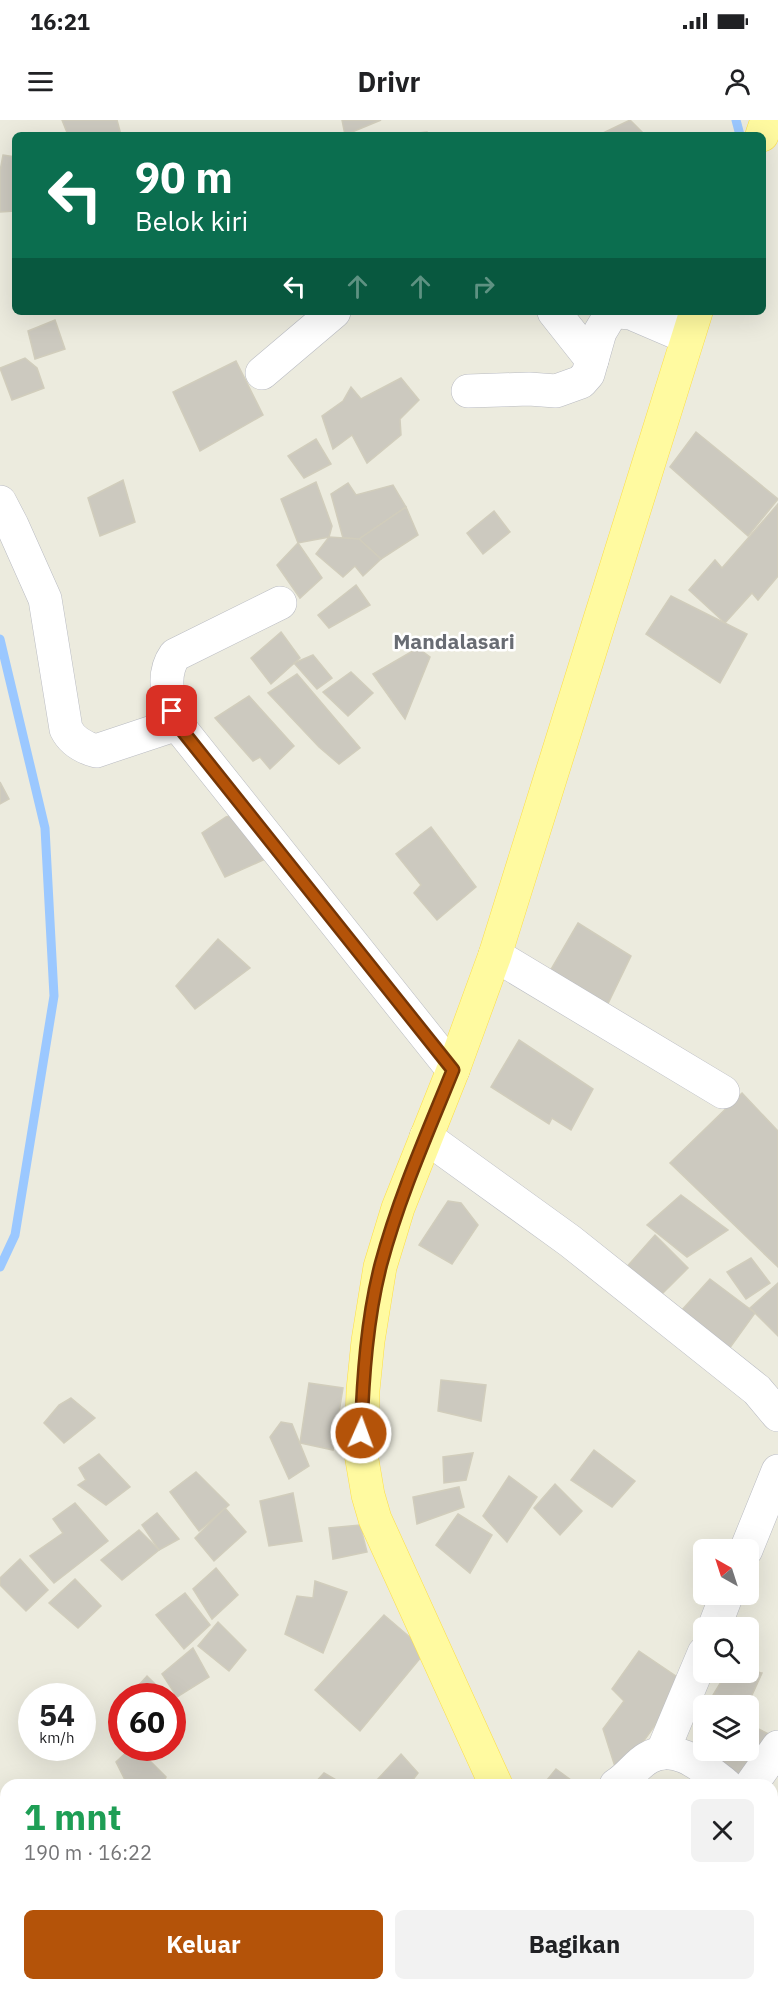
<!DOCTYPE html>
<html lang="id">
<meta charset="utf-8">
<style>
body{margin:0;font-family:"IBM Plex Sans",sans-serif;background:#f2f2f2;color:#202124;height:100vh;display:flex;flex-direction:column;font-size:22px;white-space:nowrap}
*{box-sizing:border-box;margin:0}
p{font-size:20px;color:#757577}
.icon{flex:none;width:33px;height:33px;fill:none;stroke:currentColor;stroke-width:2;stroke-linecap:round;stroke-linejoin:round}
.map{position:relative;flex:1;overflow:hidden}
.sheet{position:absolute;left:0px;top:1659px;width:778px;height:212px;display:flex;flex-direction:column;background:#fff;border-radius:18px 18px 0 0;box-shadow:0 6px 24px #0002}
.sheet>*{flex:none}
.top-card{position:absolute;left:12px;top:12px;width:754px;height:183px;border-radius:9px;box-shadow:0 6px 24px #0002;background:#0b6e4f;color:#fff;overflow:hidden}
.needle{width:39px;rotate:321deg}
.buttons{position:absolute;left:693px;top:1419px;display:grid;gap:12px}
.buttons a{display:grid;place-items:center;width:66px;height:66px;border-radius:9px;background:#fff;box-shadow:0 6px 24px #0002;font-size:30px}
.speed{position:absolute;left:18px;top:1563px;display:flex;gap:12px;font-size:30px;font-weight:700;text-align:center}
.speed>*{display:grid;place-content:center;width:78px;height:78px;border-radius:50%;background:#fff;box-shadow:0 6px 24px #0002;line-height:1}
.speed small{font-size:15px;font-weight:400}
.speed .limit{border:9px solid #d22;background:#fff;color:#111}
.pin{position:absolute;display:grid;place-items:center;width:51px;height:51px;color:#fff;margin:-26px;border-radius:12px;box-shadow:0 3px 9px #0006}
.me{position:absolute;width:66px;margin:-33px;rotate:2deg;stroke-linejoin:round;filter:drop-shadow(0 0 4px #0008)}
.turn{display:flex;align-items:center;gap:21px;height:126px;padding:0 24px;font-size:27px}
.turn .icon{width:78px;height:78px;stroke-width:2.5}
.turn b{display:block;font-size:42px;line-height:51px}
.lanes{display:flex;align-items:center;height:57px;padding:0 24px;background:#0003;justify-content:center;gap:30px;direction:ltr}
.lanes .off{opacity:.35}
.round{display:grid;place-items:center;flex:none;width:63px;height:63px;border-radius:9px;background:#f2f2f2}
.headline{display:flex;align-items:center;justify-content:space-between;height:102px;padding:0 24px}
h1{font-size:36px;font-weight:700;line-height:45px;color:#1e9e55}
.button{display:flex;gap:12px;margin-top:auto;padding:12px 24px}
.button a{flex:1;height:69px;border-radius:9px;background:#b45309;color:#fff;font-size:24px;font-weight:700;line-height:69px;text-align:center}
.button a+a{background:#f2f2f2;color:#202124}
.status{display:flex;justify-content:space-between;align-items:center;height:42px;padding:0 30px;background:#fff;direction:ltr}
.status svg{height:16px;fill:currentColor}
header{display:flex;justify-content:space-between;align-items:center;height:78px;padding:0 24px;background:#fff;font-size:27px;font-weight:700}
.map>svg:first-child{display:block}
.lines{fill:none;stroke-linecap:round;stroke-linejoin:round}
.stream{stroke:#9bc8ff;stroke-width:9}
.building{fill:#ccc9bf;stroke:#d1cdbc;stroke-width:1.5}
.minor-casing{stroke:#b9bbc2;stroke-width:34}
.major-casing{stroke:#fdde46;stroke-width:34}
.minor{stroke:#fff;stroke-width:33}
.major{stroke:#fffaa0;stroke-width:33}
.route-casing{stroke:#753606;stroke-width:15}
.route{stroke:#b45309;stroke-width:10}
.labels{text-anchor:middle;stroke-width:5;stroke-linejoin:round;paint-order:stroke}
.quarter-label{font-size:21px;font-weight:bold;fill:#686c73;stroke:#fff}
</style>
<div class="status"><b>16:21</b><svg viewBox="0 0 49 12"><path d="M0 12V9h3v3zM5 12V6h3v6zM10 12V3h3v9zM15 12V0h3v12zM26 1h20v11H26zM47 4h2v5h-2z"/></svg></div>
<header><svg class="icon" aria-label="menu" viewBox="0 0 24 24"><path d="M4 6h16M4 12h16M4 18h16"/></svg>Drivr<svg class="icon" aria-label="person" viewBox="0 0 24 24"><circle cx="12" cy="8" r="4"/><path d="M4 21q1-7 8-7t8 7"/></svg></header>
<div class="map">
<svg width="778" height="1870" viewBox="0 0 778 1870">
<rect width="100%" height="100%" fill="#ecebde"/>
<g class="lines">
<g class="stream">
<path d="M736,0L740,15"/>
<path d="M0,519L45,708L54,876L15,1115L0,1147"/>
</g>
</g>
<g class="building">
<path d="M62,0H117L121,15H68Z"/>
<path d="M342,0H381L345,15Z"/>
<path d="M630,0L645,15H599Z"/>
<path d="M427,12L429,15H396H397Z"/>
<path d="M3,35L15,37V91L0,92V51Z"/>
<path d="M55,200L65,229L35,239L28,211Z"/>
<path d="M25,238L37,248L44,268L12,280L0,248Z"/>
<path d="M236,241L263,295L200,331L173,272Z"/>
<path d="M401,258L419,280L400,299L401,315L367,343L352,315L333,329L322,296L343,281L351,267L361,279Z"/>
<path d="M696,312L778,379L748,416L670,347Z"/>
<path d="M316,319L331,344L304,358L288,336Z"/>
<path d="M123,360L135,402L100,416L88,378Z"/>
<path d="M316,362L332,406L329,417L298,423L281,379Z"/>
<path d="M348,363L356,375L393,365L406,387L359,419L343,418L331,374Z"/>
<path d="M778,384V456L758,480L752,473L725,503L689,470L715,440L722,448Z"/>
<path d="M406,387L418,415L381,439L359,419Z"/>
<path d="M494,391L510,412L483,434L467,413Z"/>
<path d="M329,417L359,419L381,439L363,456L355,446L343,457L316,434Z"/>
<path d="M298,423L322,458L300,478L277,445Z"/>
<path d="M356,465L370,485L329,508L318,495Z"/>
<path d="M671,476L747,514L720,563L646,514Z"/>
<path d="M281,512L300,538L271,564L251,538Z"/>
<path d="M418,528L430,537L405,599L373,554Z"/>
<path d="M313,535L332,558L317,569L294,543Z"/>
<path d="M351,552L373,573L348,596L323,572Z"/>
<path d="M297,554L360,628L339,644L319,627L268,573Z"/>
<path d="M249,576L294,626L270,649L260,637L253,641L215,598Z"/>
<path d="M0,662L9,679L0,684Z"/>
<path d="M247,691L270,737L225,757L202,713L226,697Z"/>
<path d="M431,707L476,767L437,800L414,773L421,765L396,734Z"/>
<path d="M578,803L631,836L602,896L546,858Z"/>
<path d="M218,819L250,848L195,889L176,866Z"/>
<path d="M519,920L593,969L571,1010L552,998L549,1004L491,967Z"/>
<path d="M742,973L778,1011V1147L670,1043Z"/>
<path d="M681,1075L728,1110L687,1137L647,1105Z"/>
<path d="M448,1081L461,1083L478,1105L452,1144L419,1125Z"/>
<path d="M655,1115L688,1148L653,1183L624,1150Z"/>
<path d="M751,1138L770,1163L746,1179L727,1152Z"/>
<path d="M710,1159L755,1193L726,1233L681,1191Z"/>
<path d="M778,1163V1216L750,1188Z"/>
<path d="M441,1260L486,1265L481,1301L438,1291Z"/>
<path d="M309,1263L343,1268L333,1330L300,1323Z"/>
<path d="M71,1278L95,1298L64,1323L44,1303L59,1285Z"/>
<path d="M281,1302L292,1304L309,1346L289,1359L270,1317Z"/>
<path d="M594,1330L635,1361L612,1387L571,1360Z"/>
<path d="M473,1333L466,1360L444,1363L443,1337Z"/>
<path d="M99,1334L130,1367L106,1385L78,1365L86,1360L79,1348Z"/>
<path d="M196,1352L229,1385L199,1411L170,1372Z"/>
<path d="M509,1356L537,1377L507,1422L483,1396Z"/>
<path d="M555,1364L582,1391L560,1415L534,1388Z"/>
<path d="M459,1367L464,1387L417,1404L413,1377Z"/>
<path d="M293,1373L302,1421L269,1426L260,1381Z"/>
<path d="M75,1383L108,1421L54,1463L30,1436L63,1413L53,1399Z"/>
<path d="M225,1388L246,1412L214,1441L195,1418Z"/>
<path d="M157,1393L179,1419L159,1430L142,1405Z"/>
<path d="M458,1394L492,1415L470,1453L436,1425Z"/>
<path d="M360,1405L367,1432L333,1439L329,1408Z"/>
<path d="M139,1410L159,1430L122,1460L101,1440Z"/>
<path d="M20,1439L48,1470L26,1491L0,1465V1458Z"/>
<path d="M216,1448L238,1475L212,1499L193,1469Z"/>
<path d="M75,1459L101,1486L78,1508L49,1483Z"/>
<path d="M315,1461L347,1472L323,1533L285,1514L297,1476L313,1478Z"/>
<path d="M185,1473L210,1505L184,1529L156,1495Z"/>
<path d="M384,1495L426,1531L360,1611L315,1570Z"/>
<path d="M218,1502L246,1530L229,1551L198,1526Z"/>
<path d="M193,1528L209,1557L177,1577L162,1554Z"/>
<path d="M639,1531L686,1563L618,1656L603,1609L624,1581L612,1569Z"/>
<path d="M748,1550L762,1553L747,1586L713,1575L727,1552H748Z"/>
<path d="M147,1556L167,1576H129Z"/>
<path d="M748,1604L773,1616L738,1665L717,1644L727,1630H748Z"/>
<path d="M131,1628H137L166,1657L163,1665H122L125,1660L116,1642Z"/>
<path d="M401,1634L418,1653L409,1665H383L377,1660Z"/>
<path d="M556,1649L575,1663L573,1665H543Z"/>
<path d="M324,1653L345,1665H313Z"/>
<path d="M778,1691V1764L772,1759V1697Z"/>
<path d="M778,1800V1830L772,1826V1808Z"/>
<path d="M405,1864H444L441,1870H413Z"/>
<path d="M744,1864H763L760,1870H752Z"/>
</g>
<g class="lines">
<defs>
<g id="minor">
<path d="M554,192L592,240"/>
<path d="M619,192L631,193L687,217"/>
<path d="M262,253L334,192"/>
<path d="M468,271L529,269L556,271L581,262L588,254L600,212L609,197L615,192"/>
<path d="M0,382L12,405L45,479L66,609C72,621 82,627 96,631L177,604C169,581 160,556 175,535L280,483"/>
<path d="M177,604L453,950"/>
<path d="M495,835L723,972"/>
<path d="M426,1017L570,1121L757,1270L778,1295"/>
<path d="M746,1430L778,1351"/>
<path d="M714,1508L727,1474"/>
<path d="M662,1633L704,1533"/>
<path d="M616,1665C628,1658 637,1644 648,1638C676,1621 705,1649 726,1665"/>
<path d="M751,1665L778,1627"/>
</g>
<g id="major">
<path d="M762,15L767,0"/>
<path d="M496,1665L375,1399L368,1375L361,1334L363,1270L368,1221L380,1147L398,1088L453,950L495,835L696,192"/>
<path d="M567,1864L568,1870"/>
</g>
</defs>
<use href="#minor" class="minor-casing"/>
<use href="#major" class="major-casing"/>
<use href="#minor" class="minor"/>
<use href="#major" class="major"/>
</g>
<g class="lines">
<defs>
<path id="route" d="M172,591L177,604L453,950C427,1014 399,1077 381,1144C367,1198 363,1257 361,1313"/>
</defs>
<use href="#route" class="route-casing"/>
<use href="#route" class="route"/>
</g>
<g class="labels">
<g class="quarter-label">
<text x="454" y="529">Mandalasari</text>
</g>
</g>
</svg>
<div class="buttons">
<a><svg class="needle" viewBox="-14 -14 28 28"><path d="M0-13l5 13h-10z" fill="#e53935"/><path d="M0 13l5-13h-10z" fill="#757577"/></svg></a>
<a><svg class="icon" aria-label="search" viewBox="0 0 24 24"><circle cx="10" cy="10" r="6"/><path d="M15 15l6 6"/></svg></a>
<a><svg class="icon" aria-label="layers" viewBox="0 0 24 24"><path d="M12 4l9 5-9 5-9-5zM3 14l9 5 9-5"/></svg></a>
</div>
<div class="speed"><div>54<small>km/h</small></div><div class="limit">60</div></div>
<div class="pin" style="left:172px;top:591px;background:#d93025"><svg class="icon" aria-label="arrive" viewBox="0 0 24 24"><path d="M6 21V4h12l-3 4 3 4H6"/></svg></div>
<svg class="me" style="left:361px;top:1313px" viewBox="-20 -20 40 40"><circle r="17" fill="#b45309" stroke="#fff" stroke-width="3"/><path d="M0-11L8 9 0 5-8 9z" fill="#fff"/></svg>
<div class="top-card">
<div class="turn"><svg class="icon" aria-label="left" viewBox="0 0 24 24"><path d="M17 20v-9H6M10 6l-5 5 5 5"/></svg><div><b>90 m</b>Belok kiri</div></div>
<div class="lanes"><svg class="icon" aria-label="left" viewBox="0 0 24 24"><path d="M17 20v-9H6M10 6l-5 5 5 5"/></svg><svg class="icon off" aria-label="ahead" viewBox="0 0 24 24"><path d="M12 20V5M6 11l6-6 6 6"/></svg><svg class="icon off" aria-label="ahead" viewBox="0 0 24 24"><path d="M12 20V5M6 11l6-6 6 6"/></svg><svg class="icon off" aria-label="right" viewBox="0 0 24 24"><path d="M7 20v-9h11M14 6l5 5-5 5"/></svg></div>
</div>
<section class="sheet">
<div class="headline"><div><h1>1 mnt</h1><p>190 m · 16:22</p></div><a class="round"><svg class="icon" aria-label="close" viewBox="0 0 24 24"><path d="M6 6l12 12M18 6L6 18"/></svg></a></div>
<div class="button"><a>Keluar</a><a>Bagikan</a></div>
</section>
</div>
